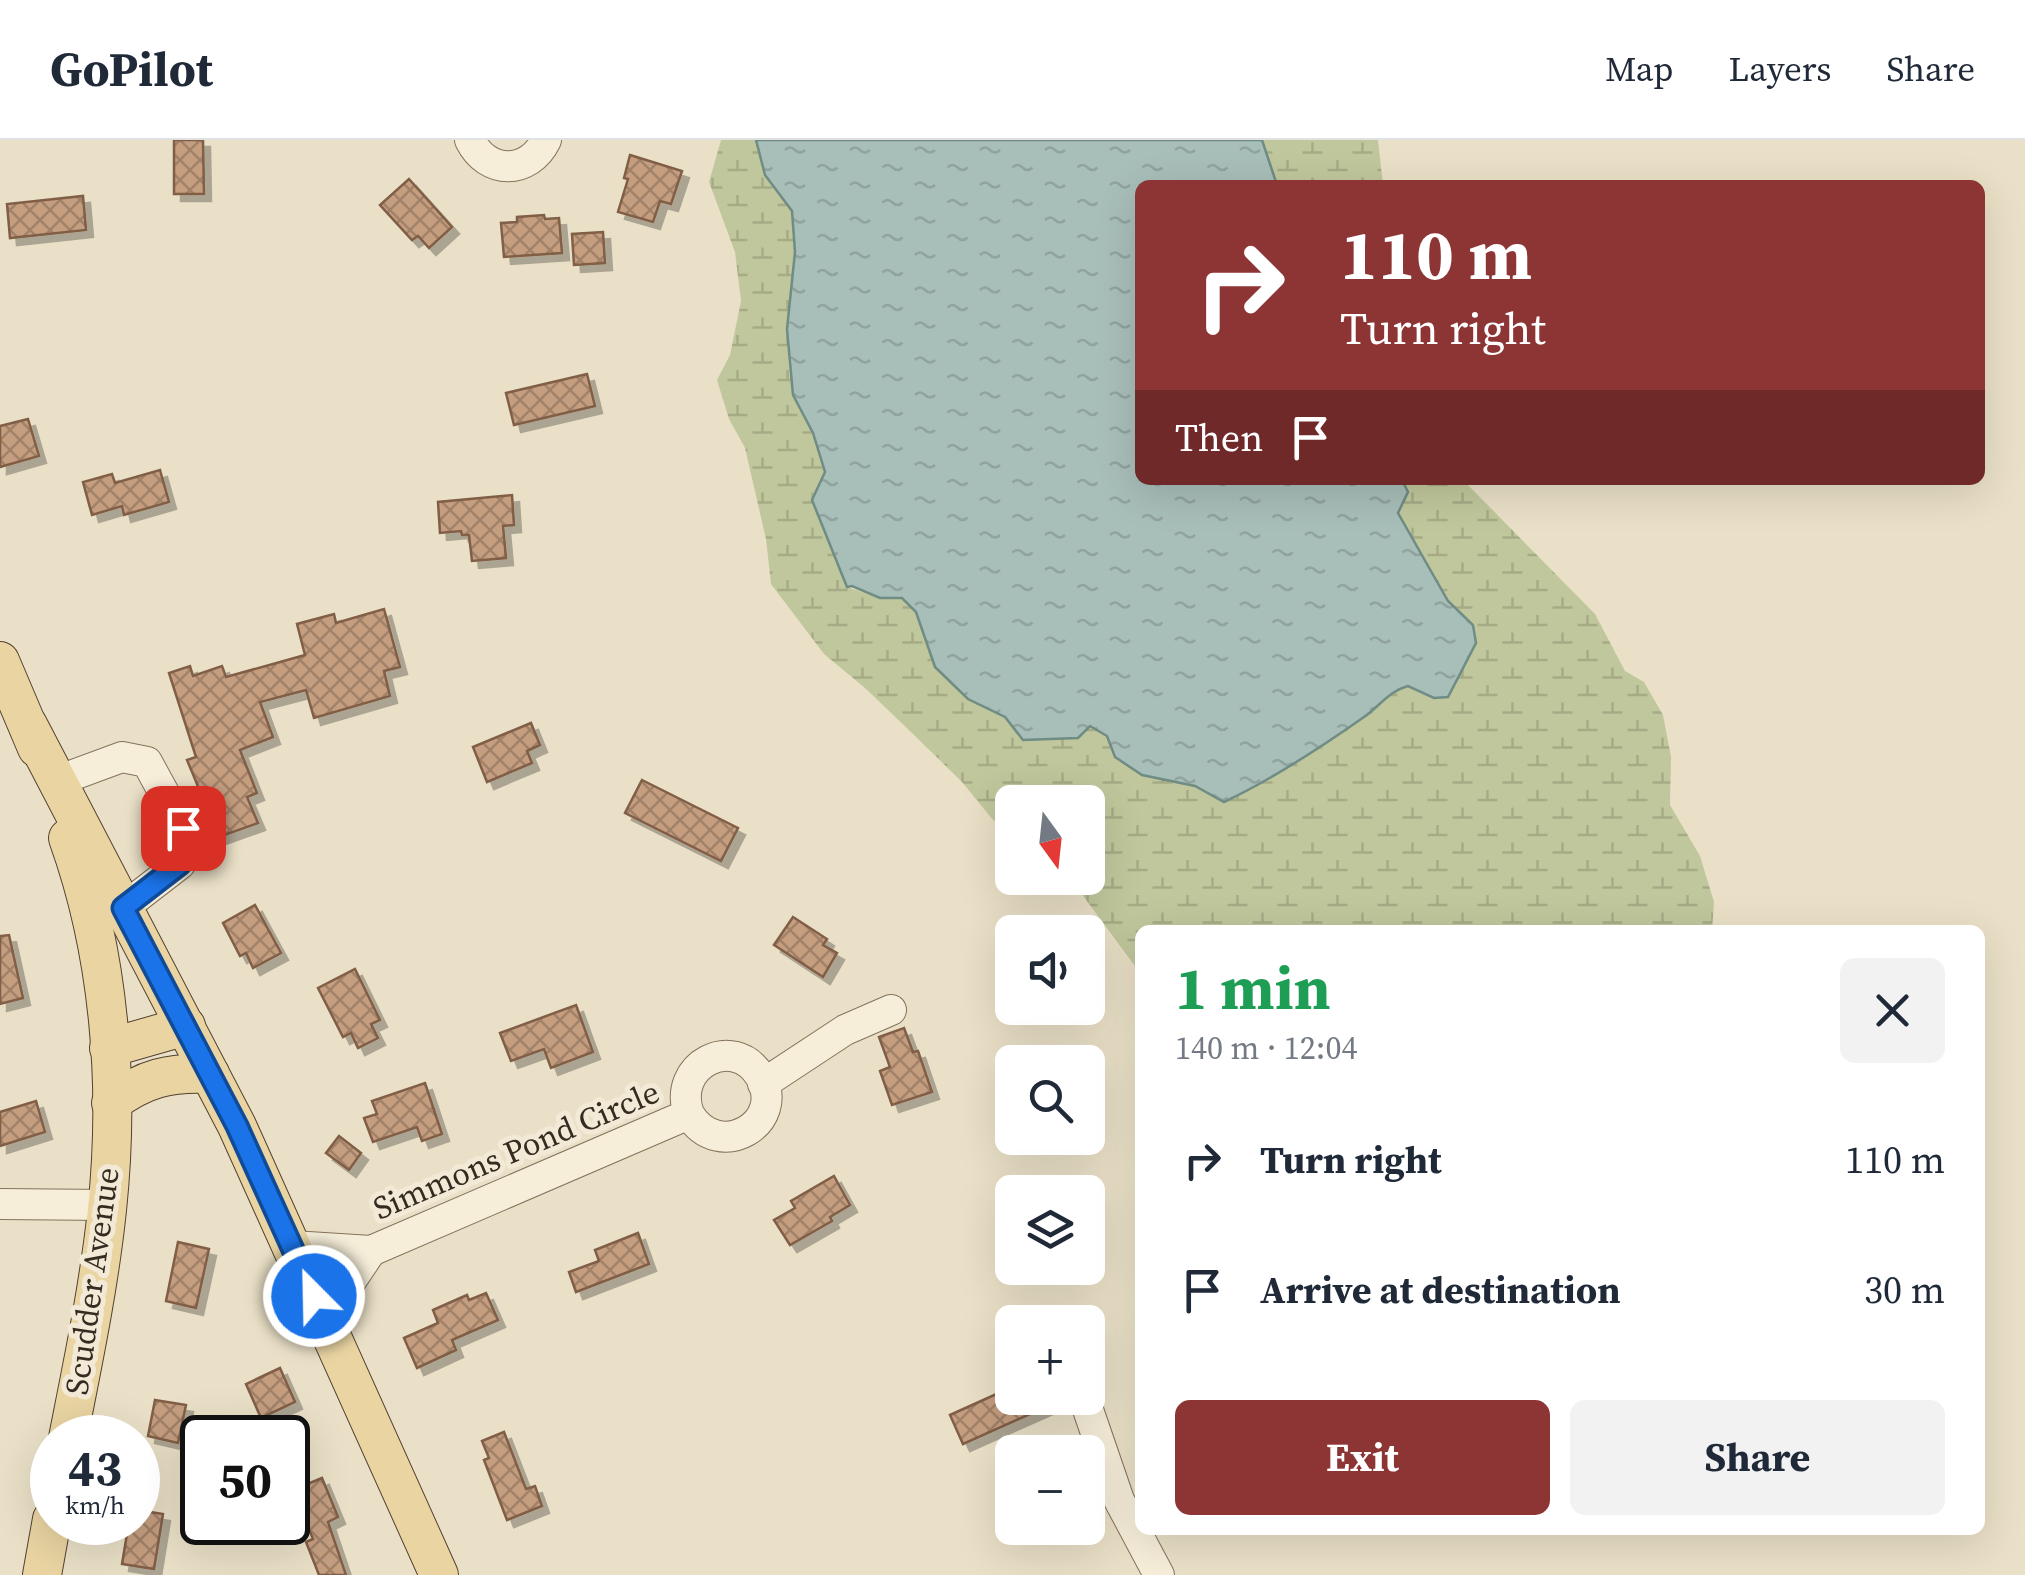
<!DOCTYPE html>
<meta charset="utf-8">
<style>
body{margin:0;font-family:"Source Serif 4",serif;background:#f2f2f3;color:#1f2937;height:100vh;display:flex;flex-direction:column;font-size:38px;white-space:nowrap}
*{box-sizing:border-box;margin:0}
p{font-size:32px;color:#747a83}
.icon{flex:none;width:55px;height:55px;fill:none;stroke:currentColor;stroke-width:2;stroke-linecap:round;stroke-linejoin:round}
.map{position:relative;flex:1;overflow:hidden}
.sheet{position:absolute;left:1135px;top:785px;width:850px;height:610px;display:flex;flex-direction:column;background:#fff;border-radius:15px;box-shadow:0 10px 40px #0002}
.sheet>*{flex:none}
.hud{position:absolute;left:1135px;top:40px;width:850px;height:305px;border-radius:15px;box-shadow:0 10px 40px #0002;background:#8d3434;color:#fff;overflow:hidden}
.needle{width:65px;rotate:165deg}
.buttons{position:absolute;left:995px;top:645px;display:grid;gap:20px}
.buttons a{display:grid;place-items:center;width:110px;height:110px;border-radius:15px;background:#fff;box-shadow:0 10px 40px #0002;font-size:50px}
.speed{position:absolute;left:30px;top:1275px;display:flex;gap:20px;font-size:50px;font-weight:700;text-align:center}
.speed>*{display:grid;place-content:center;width:130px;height:130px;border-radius:50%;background:#fff;box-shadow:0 10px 40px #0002;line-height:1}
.speed small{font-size:25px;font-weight:400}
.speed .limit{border:5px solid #111;border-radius:15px;background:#fff;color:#111}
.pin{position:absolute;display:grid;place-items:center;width:85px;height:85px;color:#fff;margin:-42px;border-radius:20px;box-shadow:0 5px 15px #0006}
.me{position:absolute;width:110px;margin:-55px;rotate:337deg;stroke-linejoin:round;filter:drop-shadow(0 0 8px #0008)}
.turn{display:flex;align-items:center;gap:35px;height:210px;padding:0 40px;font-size:45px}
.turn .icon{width:130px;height:130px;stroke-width:2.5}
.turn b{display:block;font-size:70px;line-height:85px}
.then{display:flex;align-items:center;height:95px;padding:0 40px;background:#0003;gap:20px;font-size:38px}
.round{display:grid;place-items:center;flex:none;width:105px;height:105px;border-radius:15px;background:#f2f2f3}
.head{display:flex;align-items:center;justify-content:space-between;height:170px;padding:0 40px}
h1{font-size:60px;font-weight:700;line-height:75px;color:#1e9e55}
.cta{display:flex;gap:20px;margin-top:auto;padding:20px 40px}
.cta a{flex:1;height:115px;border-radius:15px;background:#8d3434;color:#fff;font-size:40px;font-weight:700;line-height:115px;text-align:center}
.cta a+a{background:#f2f2f3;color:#1f2937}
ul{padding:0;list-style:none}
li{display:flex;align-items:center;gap:30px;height:130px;padding:0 40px}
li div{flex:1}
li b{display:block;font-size:38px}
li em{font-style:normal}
header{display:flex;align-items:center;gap:60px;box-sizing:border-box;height:140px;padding:0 50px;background:#fff;border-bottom:2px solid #e0e1e3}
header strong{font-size:48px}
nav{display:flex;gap:55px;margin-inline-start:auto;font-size:35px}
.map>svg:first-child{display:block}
.wetland{fill:url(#wetland-marsh)}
.water{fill:url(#water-ripples);stroke:#6f8c85;stroke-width:2.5}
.building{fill:url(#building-cross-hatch);stroke:#815e46;stroke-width:2.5;filter:url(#shadow)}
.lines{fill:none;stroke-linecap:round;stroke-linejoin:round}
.minor-casing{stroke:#84735e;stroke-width:32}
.major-casing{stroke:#524132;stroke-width:40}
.minor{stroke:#f6eed9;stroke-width:30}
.major{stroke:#e9d4a2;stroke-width:38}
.route-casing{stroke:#114b97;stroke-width:25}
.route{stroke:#1a73e8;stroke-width:18}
.labels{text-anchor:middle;stroke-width:10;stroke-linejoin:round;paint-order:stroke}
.street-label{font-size:32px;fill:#362b20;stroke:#f2ead6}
</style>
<header>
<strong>GoPilot</strong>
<nav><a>Map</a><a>Layers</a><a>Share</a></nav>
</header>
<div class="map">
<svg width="2025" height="1435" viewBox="0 0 2025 1435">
<defs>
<pattern id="wetland-marsh" width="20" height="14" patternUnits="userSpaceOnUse" patternTransform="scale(2.5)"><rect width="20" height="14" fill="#c1c79c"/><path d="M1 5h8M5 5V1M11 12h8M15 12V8" fill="none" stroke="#a6ab86"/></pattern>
<pattern id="water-ripples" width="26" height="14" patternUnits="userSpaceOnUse" patternTransform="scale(2.5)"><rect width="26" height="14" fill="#a8beb8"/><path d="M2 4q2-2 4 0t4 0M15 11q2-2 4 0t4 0" fill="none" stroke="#91a39e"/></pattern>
<pattern id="building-cross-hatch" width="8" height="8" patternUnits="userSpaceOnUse" patternTransform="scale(2.5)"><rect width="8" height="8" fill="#c59e80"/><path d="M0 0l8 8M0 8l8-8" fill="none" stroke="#a18168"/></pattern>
<filter id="shadow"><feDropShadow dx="7" dy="7" stdDeviation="0" flood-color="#0004"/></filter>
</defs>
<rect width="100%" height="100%" fill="#eae0c7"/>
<g class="wetland">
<path d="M721,0H756L765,35L792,71L795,112L787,189L793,255L813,293L825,332L813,361L847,447L880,458H902L916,472L935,527L968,559L1005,577L1024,600L1077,598L1090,585L1107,596L1115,617L1142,635L1195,646L1224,662C1273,639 1320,608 1364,577C1380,566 1389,551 1408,546L1421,553L1448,556L1472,513L1473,485L1448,461L1398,373L1408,352L1402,340H1463L1595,474L1625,531L1644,542L1663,575L1671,617L1670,665L1700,716L1714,762L1712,790H1140V833L1070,738H1088V662H1012V692L993,680L962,642L912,593L865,548L824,514L771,444L766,399L745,308L729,279L717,240L730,215L741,161L735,112L709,42Z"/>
<path d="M1262,0H1378L1383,45H1277Z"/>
</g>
<path class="water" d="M756,0H1262L1277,45H1140V340H1402L1408,352L1398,373L1448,461L1473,485L1476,503L1448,557L1434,558L1408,546C1389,551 1380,566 1364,577C1320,608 1273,639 1224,662L1195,646L1142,635L1115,617L1107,596L1090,586L1078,598L1023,600L1005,577L968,559L935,527L916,472L902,458H880L852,446L847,447L812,360L825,332L813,293L793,255L787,189L795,112L792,71L765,35Z"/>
<g class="building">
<path d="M174,0H203L204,54H174Z"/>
<path d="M630,15L682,31L671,64L660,61L653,82L618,72L628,39L624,38Z"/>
<path d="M409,39L452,87L429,108L418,96L412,100L380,65Z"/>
<path d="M83,56L86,90L10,98L7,64Z"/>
<path d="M544,75L545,79L559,78L562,113L504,117L501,83L517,82V77Z"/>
<path d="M603,92L605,123L574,125L572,94Z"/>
<path d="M587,234L595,266L514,285L506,253Z"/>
<path d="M28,279L39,316L0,327V286Z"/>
<path d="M160,330L169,362L124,375L122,366L92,375L83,342L112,334L115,343Z"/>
<path d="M512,355L514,385L503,386L506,418L472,421L469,395H462L461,391L440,393L438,362Z"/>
<path d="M384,469L400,527L384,531L390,556L314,578L306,550L260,562L273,597L240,610L257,653L247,657L258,683L219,697L187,620L196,617L169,533L190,526L193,536L222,526L226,537L305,515L297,484L334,474L336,483Z"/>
<path d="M531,583L540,605L527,611L532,623L487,642L473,607Z"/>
<path d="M642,640L738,688L721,721L625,673Z"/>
<path d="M255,765L281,813L253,828L246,813L240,816L223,783Z"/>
<path d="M793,777L827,799L823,805L837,813L823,837L774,805Z"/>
<path d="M9,795L23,858L0,864V796Z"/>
<path d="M355,829L380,880L371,884L378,898L358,908L351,893L343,897L318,848Z"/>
<path d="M576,865L593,912L551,928L544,909L511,921L500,893Z"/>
<path d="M904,888L913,912L918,911L932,952L892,965L880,931L890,927L879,897Z"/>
<path d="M425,943L442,994L422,1001L417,987L373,1002L364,978L377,974L372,961Z"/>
<path d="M36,961L45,992L0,1006V972Z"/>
<path d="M339,996L361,1013L349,1030L326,1013Z"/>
<path d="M834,1036L850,1065L830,1077L832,1081L790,1105L774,1080L795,1068L791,1061Z"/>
<path d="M638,1093L649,1124L576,1152L569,1132L599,1121L595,1110Z"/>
<path d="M178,1102L209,1109L196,1168L166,1161Z"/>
<path d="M486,1153L498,1180L452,1200L456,1210L417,1228L404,1198L438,1183L433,1170L467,1155L469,1160Z"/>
<path d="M280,1228L295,1262L261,1278L246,1244Z"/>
<path d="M1012,1247V1258H1066L963,1304L950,1275Z"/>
<path d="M155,1260L186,1265L178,1303L148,1296Z"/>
<path d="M504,1292L526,1349L535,1346L542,1366L507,1380L484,1320L489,1318L482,1301Z"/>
<path d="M322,1338L338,1377L328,1382L346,1435H319L306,1402L313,1399L293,1350Z"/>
<path d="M138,1370L163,1374L154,1429L122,1424L129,1382H138Z"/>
</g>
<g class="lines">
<defs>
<g id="minor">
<path d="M470,0C487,35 529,35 546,0"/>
<path d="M57,641L122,617L147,622L183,688L180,724L123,768"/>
<path d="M763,944L845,890L891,870"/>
<path d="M0,1064L108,1065"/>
<path d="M292,1106L371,1111L689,974C671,925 734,893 760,936C788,982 719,1024 689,974"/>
<path d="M324,1181L371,1111"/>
<path d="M1084,1258L1119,1360L1159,1435"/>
</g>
<g id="major">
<path d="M0,521L37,608"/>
<path d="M28,585L237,986L439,1435"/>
<path d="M109,908L186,886"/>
<path d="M111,963C144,938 170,932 210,934"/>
<path d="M68,1298C83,1222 99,1146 107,1070C120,947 110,815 68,698"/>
<path d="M42,1435L52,1379"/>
</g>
</defs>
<use href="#minor" class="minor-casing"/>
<use href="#major" class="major-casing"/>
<use href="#minor" class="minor"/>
<use href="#major" class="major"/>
</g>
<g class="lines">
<defs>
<path id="route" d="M183,688L180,724L123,768L237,986L314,1156"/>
</defs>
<use href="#route" class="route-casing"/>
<use href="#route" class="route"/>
</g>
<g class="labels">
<g class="street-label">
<text transform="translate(516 1010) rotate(-23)" y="11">Simmons Pond Circle</text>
<text transform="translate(92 1141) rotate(-82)" y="11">Scudder Avenue</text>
</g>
</g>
</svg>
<div class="buttons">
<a><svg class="needle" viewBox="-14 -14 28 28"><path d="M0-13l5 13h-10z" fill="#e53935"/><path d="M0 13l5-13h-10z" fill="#747a83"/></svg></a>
<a><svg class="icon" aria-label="sound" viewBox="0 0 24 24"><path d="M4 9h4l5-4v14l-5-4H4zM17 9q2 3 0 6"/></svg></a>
<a><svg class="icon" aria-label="search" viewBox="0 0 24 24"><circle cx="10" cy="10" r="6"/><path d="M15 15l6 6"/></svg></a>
<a><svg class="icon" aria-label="layers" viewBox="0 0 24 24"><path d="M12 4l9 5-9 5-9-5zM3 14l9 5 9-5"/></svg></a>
<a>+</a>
<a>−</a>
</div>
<div class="speed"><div>43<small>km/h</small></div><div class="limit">50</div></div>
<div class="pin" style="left:183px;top:688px;background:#d93025"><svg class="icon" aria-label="arrive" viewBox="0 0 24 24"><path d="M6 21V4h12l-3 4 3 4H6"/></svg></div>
<svg class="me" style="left:314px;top:1156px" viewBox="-20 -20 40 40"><circle r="17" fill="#1a73e8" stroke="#fff" stroke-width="3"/><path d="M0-11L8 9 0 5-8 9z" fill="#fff"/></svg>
<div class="hud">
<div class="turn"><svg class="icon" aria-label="right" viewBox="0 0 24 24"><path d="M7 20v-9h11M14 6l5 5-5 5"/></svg><div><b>110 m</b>Turn right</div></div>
<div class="then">Then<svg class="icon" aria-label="arrive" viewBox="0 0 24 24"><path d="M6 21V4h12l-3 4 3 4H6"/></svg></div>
</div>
<section class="sheet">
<div class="head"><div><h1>1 min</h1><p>140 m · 12:04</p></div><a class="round"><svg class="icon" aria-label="close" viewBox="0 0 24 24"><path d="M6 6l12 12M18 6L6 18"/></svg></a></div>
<ul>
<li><svg class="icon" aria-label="right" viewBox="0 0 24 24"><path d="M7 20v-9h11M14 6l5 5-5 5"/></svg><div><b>Turn right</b></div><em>110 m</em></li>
<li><svg class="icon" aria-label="arrive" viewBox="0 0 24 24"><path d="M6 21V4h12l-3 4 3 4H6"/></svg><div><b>Arrive at destination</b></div><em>30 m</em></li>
</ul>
<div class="cta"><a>Exit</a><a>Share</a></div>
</section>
</div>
